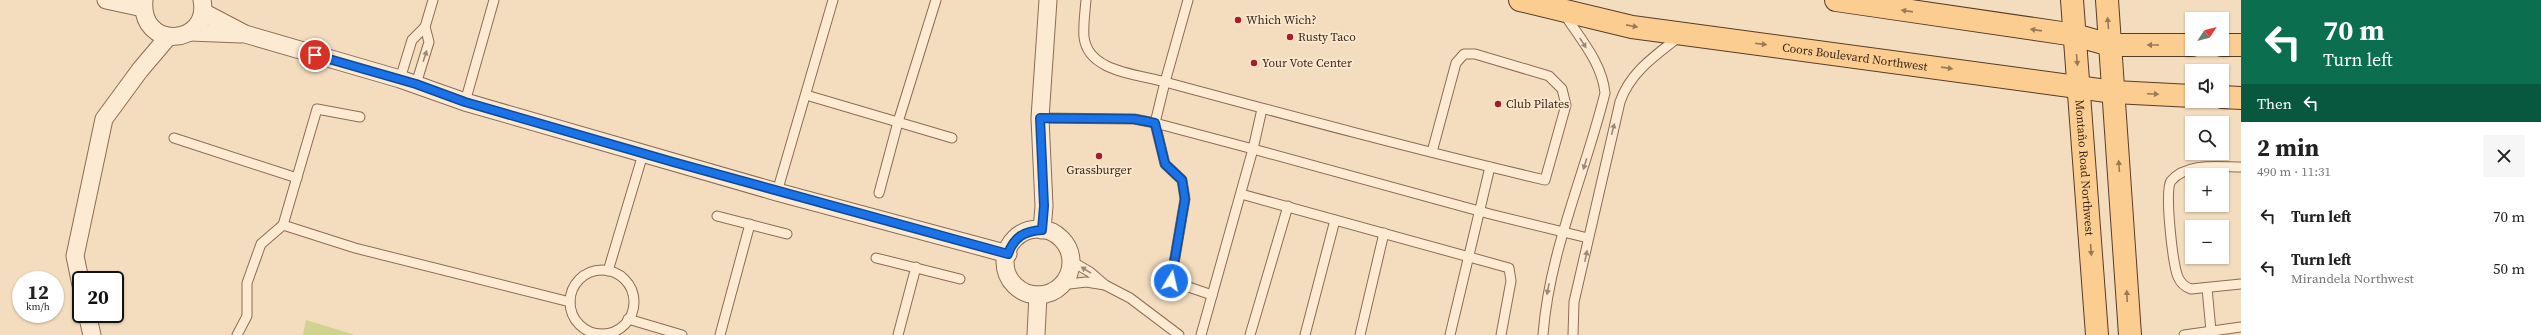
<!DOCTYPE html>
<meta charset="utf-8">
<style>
body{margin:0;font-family:"Source Serif 4",serif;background:#f6f6f6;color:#222;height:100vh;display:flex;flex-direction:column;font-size:15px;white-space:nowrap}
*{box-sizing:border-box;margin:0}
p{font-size:13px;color:#767676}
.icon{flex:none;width:22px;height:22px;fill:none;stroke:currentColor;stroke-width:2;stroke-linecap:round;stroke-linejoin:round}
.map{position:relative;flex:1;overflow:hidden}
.sheet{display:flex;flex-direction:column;background:#fff;width:300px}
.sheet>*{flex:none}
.top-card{background:#0b6e4f;color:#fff;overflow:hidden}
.needle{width:26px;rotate:54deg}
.fabs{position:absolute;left:2185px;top:12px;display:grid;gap:8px}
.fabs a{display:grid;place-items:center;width:44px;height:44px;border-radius:0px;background:#fff;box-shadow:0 1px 3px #0004;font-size:20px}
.speed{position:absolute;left:12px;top:271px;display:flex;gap:8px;font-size:20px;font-weight:700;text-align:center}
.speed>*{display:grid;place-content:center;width:52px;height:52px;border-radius:50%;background:#fff;box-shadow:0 1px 3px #0004;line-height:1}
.speed small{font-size:10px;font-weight:400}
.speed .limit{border:2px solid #111;border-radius:6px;background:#fff;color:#111}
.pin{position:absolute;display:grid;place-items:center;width:34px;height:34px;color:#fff;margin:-17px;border:2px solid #fff;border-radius:50%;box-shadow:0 1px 4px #0007}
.me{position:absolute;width:44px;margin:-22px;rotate:9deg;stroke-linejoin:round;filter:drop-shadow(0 0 3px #0008)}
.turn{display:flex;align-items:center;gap:14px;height:84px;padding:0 16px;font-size:18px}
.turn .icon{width:52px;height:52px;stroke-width:2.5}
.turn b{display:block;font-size:28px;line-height:34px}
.then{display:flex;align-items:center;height:38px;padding:0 16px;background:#0003;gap:8px;font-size:15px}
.round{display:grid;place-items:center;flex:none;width:42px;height:42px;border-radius:0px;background:#f6f6f6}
.summary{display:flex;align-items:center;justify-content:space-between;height:68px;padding:0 16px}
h1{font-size:24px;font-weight:700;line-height:30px}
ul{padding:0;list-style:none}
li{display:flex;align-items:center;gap:12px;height:52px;padding:0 16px}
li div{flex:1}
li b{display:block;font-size:15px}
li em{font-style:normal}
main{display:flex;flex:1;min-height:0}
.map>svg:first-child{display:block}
.green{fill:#d2d290}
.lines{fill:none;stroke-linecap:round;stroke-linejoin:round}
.service-casing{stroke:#8d6c54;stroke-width:11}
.minor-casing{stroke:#8d6c54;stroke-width:19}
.primary-casing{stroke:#5a3a29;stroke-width:24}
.service{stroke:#fcebd2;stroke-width:9}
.minor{stroke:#fcebd2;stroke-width:17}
.primary{stroke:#fbcd90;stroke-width:22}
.oneway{fill:#9a7a56}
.oneway2{fill:#9b8876}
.route-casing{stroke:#114b97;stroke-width:10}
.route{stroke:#1a73e8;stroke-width:7}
.poi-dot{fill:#a21e2e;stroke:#f9e8ce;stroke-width:1.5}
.labels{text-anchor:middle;stroke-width:3.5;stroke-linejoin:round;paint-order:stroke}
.poi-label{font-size:12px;fill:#3a261b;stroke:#f9e8ce;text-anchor:start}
.street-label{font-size:12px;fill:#3a261b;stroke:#f9e8ce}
</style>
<main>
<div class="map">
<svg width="2241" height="335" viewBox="0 0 2241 335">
<rect width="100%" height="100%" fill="#f3ddbe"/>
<path class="green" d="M306,320L355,335H303Z"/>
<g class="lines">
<defs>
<g id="service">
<path d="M1086,0C1085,12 1083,26 1084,37C1088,72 1137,74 1165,82L1155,123L1165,164L1182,180L1185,199L1171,281L1212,295"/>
<path d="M1188,0L1165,82C1291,116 1417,150 1545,180L1566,105L1562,89L1549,76L1475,54H1464L1456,63L1432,152"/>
<path d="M400,79L412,40L425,27L433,0"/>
<path d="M416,84L429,42L425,27"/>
<path d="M806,95L952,138"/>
<path d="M465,102L494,0"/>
<path d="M1262,109L1253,149L1490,214L1588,238"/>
<path d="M1040,118L1134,119L1155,123L1253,149L1201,335"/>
<path d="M174,138L297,178"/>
<path d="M2241,167C2219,167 2187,162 2171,181C2164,190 2173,265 2178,277C2181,284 2185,287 2191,289L2241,284"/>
<path d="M777,192L833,0"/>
<path d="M879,193L898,122L936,0"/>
<path d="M1241,194L1509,268L1511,281L1501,335"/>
<path d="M717,216L787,234"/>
<path d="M283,225L317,109L360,117"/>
<path d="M876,258L960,279"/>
<circle cx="602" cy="302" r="32"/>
<path d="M608,271L643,154"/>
<path d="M1061,285L1086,282L1105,285L1090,272L1071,261"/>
<path d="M1105,285L1130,298L1179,335"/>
<path d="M2207,288L2211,331"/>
<path d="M628,319L682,335"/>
<path d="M237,335L247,316V283L261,244L283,225L355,248L570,302"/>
<path d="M720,335L750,224"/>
<path d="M898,335L916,267"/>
<path d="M1250,335L1288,206"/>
<path d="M1305,335L1335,220"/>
<path d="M1360,335L1384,233"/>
<path d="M1450,335L1490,167"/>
<path d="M1543,335C1549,252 1585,174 1605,93C1602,63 1581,40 1565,15"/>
<path d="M1573,335L1574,302L1620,102C1630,72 1656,55 1679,37"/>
<path d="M2184,335L2241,327"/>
</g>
<g id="minor">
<path d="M106,0L143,8"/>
<path d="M144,0C139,51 211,46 202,0"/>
<path d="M203,12L245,34L400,79L465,102L777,192L1008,254"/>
<path d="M190,32L241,34"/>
<circle cx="1038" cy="262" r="33"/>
<path d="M1042,230L1044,206L1040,118L1048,0"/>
<path d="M81,285L75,256L104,119L140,70L168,37"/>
<path d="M87,314L92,335"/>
<path d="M1036,335L1038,295"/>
</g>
<g id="primary">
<path id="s1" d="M1520,0L1632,27L2114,92L2192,96"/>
<path d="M1836,0L2075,35L2110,45H2192"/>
<path id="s2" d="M2072,0L2097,335"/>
<path d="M2107,0L2130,335"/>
<path d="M2222,45H2241"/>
<path d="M2222,97L2241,98"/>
</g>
</defs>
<use href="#service" class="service-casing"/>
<use href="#minor" class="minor-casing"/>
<use href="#primary" class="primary-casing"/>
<use href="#service" class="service"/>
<use href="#minor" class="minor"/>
<use href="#primary" class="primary"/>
</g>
<defs><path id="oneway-solid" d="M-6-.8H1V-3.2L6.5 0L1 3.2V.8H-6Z"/></defs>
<g class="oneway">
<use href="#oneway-solid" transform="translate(1907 11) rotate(-172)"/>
<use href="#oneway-solid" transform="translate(2108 23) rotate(-95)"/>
<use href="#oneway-solid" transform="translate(1632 26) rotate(11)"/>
<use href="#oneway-solid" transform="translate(2036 30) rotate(-172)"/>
<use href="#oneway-solid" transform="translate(1761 44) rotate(7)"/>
<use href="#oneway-solid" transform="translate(2153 45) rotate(-180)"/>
<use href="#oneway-solid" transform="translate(2077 60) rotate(85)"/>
<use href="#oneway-solid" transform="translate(1947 68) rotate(8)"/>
<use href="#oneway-solid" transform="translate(2153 94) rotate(3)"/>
<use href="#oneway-solid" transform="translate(2119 166) rotate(-94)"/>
<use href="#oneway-solid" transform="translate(2091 250) rotate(86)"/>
<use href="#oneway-solid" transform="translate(2127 296) rotate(-92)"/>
</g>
<g class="oneway2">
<use href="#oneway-solid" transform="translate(1583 43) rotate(57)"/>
<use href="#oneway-solid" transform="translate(425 56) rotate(-72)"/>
<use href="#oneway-solid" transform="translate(1613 129) rotate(-76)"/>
<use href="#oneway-solid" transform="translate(1585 164) rotate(107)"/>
<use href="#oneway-solid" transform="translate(1586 256) rotate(-79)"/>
<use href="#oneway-solid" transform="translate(1086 270) rotate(-148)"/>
<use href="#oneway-solid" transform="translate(1548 289) rotate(101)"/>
</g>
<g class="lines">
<defs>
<path id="route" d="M315,55L416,84L465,102L673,162L1008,254C1014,237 1024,231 1042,230L1044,206L1040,118L1134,119L1155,123L1165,164L1182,180L1185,199L1171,281"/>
</defs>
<use href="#route" class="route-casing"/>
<use href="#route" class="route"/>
</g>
<g class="poi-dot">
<circle cx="1238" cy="20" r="4"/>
<circle cx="1290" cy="37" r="4"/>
<circle cx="1254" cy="63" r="4"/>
<circle cx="1498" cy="104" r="4"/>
<circle cx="1099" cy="156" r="4"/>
</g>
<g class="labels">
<g class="poi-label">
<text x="1246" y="24">Which Wich?</text>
<text x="1298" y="41">Rusty Taco</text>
<text x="1262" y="67">Your Vote Center</text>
<text x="1506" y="108">Club Pilates</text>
<text x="1099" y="174" text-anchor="middle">Grassburger</text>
</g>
<g class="street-label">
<text dy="4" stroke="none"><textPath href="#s1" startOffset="340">Coors Boulevard Northwest</textPath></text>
<text dy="4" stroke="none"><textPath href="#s2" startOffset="168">Montaño Road Northwest</textPath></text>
</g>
</g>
</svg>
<div class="fabs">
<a><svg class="needle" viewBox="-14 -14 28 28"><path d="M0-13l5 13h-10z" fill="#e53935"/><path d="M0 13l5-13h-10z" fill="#767676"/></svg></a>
<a><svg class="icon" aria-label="sound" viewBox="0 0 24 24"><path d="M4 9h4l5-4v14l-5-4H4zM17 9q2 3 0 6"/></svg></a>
<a><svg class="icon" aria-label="search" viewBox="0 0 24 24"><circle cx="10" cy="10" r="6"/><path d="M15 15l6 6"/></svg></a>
<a>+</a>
<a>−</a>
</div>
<div class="speed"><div>12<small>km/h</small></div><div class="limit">20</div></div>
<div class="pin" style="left:315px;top:55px;background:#d93025"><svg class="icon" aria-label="arrive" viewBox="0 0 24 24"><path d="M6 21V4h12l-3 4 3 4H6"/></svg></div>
<svg class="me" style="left:1171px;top:281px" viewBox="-20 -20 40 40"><circle r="17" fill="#1a73e8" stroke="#fff" stroke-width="3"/><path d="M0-11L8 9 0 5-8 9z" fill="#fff"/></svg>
</div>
<section class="sheet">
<div class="top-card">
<div class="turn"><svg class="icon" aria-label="left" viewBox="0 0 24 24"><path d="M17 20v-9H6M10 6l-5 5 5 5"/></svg><div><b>70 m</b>Turn left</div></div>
<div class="then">Then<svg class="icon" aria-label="left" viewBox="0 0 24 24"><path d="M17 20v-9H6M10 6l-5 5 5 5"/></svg></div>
</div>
<div class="summary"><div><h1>2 min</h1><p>490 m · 11:31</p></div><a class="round"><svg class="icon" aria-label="close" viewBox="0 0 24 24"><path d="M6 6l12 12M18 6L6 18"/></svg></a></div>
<ul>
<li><svg class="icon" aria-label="left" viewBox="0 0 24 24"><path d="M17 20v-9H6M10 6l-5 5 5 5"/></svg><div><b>Turn left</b></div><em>70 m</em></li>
<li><svg class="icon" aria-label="left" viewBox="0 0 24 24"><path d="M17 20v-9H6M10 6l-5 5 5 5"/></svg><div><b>Turn left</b><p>Mirandela Northwest</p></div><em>50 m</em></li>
</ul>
</section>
</main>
